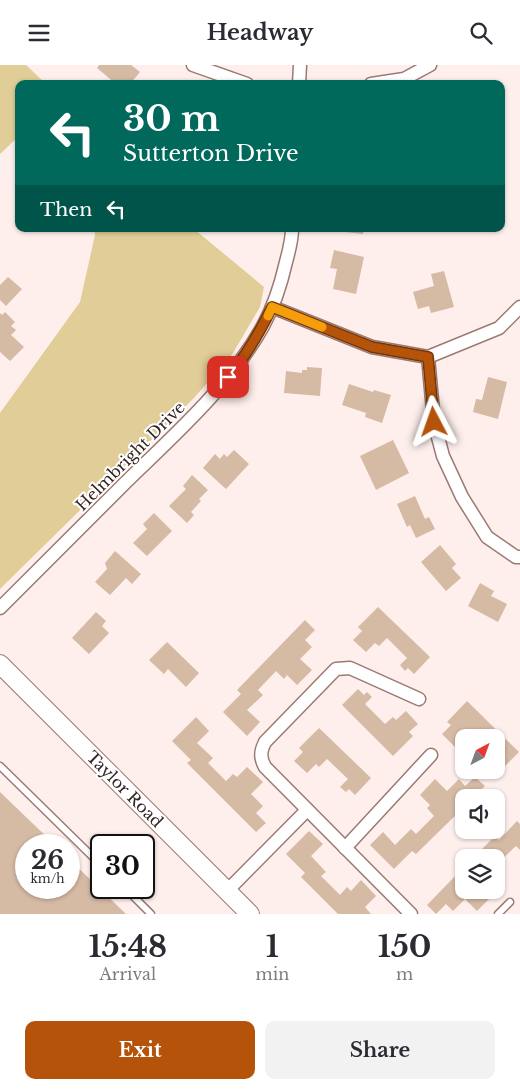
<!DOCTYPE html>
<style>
body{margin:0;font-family:"Libre Baskerville",serif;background:#f2f2f3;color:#2b2b33;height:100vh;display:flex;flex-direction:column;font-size:19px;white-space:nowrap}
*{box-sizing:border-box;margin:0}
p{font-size:16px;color:#7c7c81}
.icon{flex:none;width:28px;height:28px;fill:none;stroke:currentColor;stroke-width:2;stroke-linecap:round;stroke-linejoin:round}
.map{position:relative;height:849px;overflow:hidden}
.panel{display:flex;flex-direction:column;background:#fff;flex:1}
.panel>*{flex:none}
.top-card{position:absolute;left:15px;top:15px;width:490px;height:152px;border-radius:10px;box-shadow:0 1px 4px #0004;background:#00695c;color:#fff;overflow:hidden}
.needle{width:32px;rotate:41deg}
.tools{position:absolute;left:455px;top:664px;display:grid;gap:10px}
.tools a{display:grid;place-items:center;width:50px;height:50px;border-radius:10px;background:#fff;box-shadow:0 1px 4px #0004;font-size:25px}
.speed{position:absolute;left:15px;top:769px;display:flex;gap:10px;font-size:25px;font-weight:700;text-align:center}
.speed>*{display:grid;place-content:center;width:65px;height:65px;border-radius:50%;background:#fff;box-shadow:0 1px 4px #0004;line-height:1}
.speed small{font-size:12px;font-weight:400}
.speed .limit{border:2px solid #111;border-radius:8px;background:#fff;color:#111}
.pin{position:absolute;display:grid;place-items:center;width:42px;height:42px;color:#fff;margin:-21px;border-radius:10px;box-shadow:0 2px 8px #0006}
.me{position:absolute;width:55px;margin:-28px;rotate:356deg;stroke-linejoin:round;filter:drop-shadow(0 0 4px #0008)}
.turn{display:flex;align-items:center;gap:18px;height:105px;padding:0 25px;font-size:22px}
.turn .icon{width:65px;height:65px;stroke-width:2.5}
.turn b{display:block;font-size:35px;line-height:42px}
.then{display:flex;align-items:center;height:48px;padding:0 25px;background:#0003;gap:10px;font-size:19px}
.eta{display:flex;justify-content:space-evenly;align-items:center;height:85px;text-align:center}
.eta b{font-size:30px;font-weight:700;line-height:35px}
.primary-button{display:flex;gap:10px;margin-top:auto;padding:10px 25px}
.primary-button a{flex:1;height:58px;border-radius:10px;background:#b45309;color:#fff;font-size:20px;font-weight:700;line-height:58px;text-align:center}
.primary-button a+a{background:#f2f2f3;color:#2b2b33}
header{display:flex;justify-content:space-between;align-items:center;height:65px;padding:0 25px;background:#fff;font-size:22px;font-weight:700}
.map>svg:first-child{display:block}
.green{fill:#e1cd97}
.building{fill:#d5baa4}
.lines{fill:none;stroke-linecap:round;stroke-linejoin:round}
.lane-casing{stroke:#9b7a73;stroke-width:9}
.street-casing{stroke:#9b7a73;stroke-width:15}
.secondary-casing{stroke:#9b7a73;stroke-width:20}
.lane{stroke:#fff;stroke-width:6}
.street{stroke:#fff;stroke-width:12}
.secondary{stroke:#fff;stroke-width:18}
.route-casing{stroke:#753606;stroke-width:12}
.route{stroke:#b45309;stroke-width:9}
.slow{stroke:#f59e0b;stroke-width:9}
.labels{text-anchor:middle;stroke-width:4;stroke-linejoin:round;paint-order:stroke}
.street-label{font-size:16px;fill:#332523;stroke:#fff}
</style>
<header><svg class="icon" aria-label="menu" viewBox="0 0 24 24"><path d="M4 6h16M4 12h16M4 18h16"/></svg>Headway<svg class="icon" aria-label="search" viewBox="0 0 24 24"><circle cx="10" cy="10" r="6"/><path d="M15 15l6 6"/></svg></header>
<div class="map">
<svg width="520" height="849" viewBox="0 0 520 849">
<rect width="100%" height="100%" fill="#feefec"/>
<g class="green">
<path d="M0,0H26L46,19H19V71L0,89Z"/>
<path d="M94,164H194L264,222L260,242L233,288L194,333L0,524V348L80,237L95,170Z"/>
</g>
<g class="building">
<path d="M99,0H131L140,7L130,19H116L97,3Z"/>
<path d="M337,164H364L363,169L337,166Z"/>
<path d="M334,185L364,192L356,229L333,224L337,204L330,203Z"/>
<path d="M444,206L454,242L431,248L429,241L418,244L413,227L434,221L431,209Z"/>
<path d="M8,212L22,224L6,241L0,235V220Z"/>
<path d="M5,247L15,257L11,261L16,265L11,270L24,282L10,296L0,287V248L2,250Z"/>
<path d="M307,302L322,303L320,331L284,328L286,306L302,308V305H307Z"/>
<path d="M488,312L507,317L498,354L473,347L476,334L482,335Z"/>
<path d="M349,319L373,327L374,325L391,330L382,358L365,352L366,348L342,340Z"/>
<path d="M393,375L409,408L376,425L360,391Z"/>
<path d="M234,385L249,399L226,424L203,403L215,389L220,394L224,389L227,392Z"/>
<path d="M192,410L208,425L199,434L201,436L191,447L194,450L187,458L169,441L186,424L183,421Z"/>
<path d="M415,431L425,454L429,452L435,464L416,473L410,460L407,462L397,439Z"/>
<path d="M154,448L172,466L147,491L133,478L147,464L143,459Z"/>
<path d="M440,480L456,499L452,503L461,513L446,526L421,497Z"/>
<path d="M115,486L141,509L132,519L126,513L110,530L95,517L107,504L105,498Z"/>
<path d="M480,518L494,526L491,531L507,539L498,557L468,541Z"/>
<path d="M378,542L430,592L414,609L408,603L405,606L400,600L407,593L387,573L379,581L375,578L366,587L353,575L362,566L358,562Z"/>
<path d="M96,547L106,556L102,561L109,568L89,589L72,573Z"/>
<path d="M305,555L315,565L305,575L312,582L300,594L312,605L297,620L287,610L284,614L276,606L258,625L263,630L247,645L260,657L247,671L223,647L241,629L237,625Z"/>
<path d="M167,577L199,608L186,622L168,604L164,609L149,595Z"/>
<path d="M358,624L364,630L367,627L372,632L365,639L385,659L393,652L396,655L406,646L418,659L409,667L413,671L393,691L342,640Z"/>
<path d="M467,636L519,687L503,703L496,697V672H480L476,668L471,672H464L455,682L442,669L451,660L447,657Z"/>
<path d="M196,652L209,666L197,678L213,693L208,698L226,716L233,709L237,712L247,702L263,717L251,729L263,741L256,748L266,758L256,767L187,698L191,695L172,676Z"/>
<path d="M319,663L371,713L355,730L349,724L346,727L340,722L348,714L327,694L319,702L316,699L307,708L294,696L303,687L299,683Z"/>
<path d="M475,712L485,721L473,732H464V742L416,789L412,786L394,804L370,780L383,767L395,780L411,764L416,769L434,751L427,743L430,740L420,730L435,714L447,726L459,714L465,721Z"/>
<path d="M0,727L55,780H26V822H69V794L126,849H0Z"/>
<path d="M517,756L520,759V785L516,781L500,796L495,792H474L495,771L499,775Z"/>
<path d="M309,766L323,779L311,791L326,807L321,811L340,830L347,822L351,826L361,815L376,831L365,842L371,849H338L301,812L305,808L286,789Z"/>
<path d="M464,802V825H486L492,831L477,846L465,834L453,846L446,839L436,849L427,840Z"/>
</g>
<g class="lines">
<defs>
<g id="lane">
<path d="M0,701L101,800"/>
<path d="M124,822L151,849"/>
<path d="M498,849L510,837"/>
</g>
<g id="street">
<path d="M193,0L247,19"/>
<path d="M299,19L300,0"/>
<path d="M371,19L404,14L430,0"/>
<path d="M272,242L372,282L428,292L499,263L520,242"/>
<path d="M428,292L434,357L443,391L462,432L487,472L516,492H520"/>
<path d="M0,543C42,501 84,459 126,417C175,369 229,322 263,261C274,241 281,219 286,197C289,186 292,175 292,164"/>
<path d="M345,783L431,690"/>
<path d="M227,826L307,745"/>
<path d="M411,849L265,702C260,693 260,687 265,677L336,604L350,603L419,634"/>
</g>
<path id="secondary" d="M0,599L250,849"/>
</defs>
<use href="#lane" class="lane-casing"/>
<use href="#street" class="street-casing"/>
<use href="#secondary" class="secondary-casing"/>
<use href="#lane" class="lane"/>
<use href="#street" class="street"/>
<use href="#secondary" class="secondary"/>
</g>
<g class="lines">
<defs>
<path id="route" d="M228,312C246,291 260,267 272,242L372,282L428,292L434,357"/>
</defs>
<use href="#route" class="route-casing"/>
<use href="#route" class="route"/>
<path class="slow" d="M268,251L272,242L322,262"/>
</g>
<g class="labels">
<g class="street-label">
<text transform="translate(130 391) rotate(-45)" y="6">Helmbright Drive</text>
<text transform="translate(125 724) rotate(45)" y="6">Taylor Road</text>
</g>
</g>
</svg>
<div class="tools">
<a><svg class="needle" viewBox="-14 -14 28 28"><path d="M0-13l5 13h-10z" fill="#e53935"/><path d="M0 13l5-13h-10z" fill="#7c7c81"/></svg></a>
<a><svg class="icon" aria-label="sound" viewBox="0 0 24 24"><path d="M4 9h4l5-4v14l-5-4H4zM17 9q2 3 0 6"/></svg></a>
<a><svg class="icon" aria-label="layers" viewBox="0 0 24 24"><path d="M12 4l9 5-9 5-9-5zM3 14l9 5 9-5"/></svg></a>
</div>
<div class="speed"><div>26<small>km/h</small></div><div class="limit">30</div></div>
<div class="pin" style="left:228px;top:312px;background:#d93025"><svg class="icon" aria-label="arrive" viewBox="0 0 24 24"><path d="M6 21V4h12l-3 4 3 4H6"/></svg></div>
<svg class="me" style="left:434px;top:357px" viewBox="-20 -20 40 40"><path d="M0-17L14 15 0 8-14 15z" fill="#b45309" stroke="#fff" stroke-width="4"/></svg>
<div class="top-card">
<div class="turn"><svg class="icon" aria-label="left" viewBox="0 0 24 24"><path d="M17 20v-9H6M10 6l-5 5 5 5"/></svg><div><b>30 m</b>Sutterton Drive</div></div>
<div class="then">Then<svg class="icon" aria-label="left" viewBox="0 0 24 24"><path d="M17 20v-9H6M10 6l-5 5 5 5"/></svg></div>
</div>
</div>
<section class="panel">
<div class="eta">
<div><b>15:48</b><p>Arrival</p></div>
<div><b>1</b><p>min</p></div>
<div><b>150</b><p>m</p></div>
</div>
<div class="primary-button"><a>Exit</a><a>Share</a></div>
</section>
